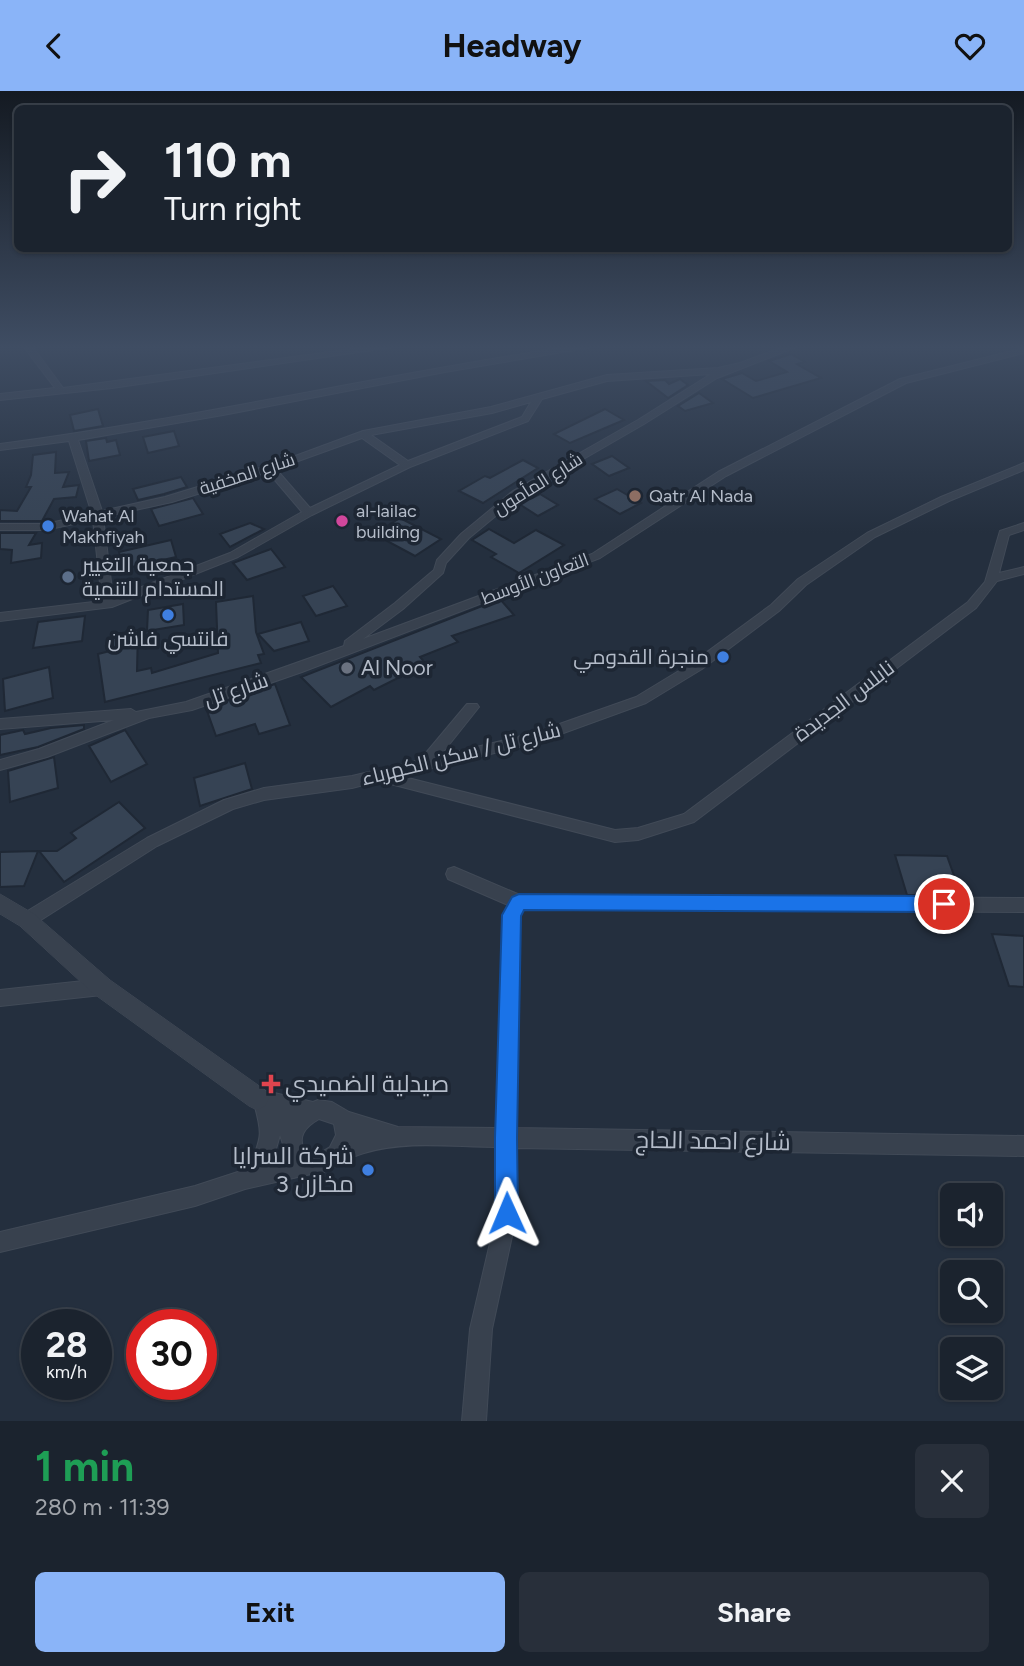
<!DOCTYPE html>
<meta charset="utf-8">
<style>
body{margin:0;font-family:Figtree,Cairo,sans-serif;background:#282f3a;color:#f1f3f6;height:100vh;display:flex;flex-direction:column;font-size:26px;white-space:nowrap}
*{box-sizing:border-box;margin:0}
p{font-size:23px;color:#a0a4aa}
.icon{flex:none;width:38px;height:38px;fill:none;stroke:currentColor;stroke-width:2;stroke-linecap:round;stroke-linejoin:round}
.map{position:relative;height:1330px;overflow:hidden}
.sheet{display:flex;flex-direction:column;background:#1b232e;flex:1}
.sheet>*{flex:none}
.guide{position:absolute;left:14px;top:14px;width:998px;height:147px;border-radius:10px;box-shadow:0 2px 5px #0004,0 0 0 2px #39404a;background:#1b232e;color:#f1f3f6;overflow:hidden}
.controls{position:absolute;left:940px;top:1092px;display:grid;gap:14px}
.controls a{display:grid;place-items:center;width:63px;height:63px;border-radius:10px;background:#1b232e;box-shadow:0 2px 5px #0004,0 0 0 2px #39404a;font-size:35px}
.speed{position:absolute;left:21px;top:1218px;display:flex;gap:14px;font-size:35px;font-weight:700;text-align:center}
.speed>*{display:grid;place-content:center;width:91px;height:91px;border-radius:50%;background:#1b232e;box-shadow:0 2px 5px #0004,0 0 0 2px #39404a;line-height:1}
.speed small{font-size:18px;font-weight:400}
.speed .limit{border:10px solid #d22;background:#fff;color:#111}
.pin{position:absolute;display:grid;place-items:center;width:60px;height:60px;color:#fff;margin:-30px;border:4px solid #fff;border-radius:50%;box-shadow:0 2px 7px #0007}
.me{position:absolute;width:77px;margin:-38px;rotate:359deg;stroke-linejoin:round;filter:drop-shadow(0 0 5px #0008)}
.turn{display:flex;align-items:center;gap:24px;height:147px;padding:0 35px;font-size:32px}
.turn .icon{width:91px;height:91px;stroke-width:2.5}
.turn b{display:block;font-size:49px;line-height:60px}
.round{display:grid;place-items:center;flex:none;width:74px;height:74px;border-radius:10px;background:#282f3a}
.overview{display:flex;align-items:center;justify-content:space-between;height:119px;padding:0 35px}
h1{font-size:42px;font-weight:700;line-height:52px;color:#1e9e55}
.primary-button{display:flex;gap:14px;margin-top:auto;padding:14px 35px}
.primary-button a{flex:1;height:80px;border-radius:10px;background:#8ab4f8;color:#111;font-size:28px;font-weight:700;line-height:80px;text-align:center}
.primary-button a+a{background:#282f3a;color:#f1f3f6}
header{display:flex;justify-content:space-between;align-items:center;height:91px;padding:0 35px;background:#8ab4f8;color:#111;font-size:32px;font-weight:700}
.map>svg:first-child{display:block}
.building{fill:#364354;stroke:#1f2835;stroke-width:2}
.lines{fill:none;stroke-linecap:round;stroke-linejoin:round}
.minor-casing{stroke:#414a57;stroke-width:2}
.tertiary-casing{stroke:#414a57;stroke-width:1}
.minor{fill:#38414e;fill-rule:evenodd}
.tertiary{fill:#38414e;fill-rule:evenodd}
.route{fill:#1a73e8;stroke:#114b97;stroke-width:2}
.education-dot{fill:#8d6e63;stroke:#1d2633;stroke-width:2.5}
.hotel-dot{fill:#d1479c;stroke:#1d2633;stroke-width:2.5}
.shop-dot{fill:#3f7fe0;stroke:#1d2633;stroke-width:2.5}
.service-dot{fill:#5c6f8a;stroke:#1d2633;stroke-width:2.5}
.worship-dot{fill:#6b7280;stroke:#1d2633;stroke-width:2.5}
.health-dot{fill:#e0444e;stroke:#1d2633;stroke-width:2.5}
.labels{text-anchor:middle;stroke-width:7;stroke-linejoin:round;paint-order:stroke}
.far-street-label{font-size:18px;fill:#b4bcc9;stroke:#1d2633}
.far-poi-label{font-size:18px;fill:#b4bcc9;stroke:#1d2633;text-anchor:start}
.poi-label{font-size:21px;fill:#b4bcc9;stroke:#1d2633;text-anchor:start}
.street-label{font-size:21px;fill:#b4bcc9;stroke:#1d2633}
.near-poi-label{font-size:24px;fill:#b4bcc9;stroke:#1d2633;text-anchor:start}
.near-street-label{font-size:24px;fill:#b4bcc9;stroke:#1d2633}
</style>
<header><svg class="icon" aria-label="back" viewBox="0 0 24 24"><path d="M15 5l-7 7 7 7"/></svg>Headway<svg class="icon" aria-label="heart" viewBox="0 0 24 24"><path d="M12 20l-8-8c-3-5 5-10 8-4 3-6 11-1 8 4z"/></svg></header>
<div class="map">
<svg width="1024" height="1330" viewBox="0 0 1024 1330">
<rect width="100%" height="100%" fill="#242f3e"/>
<g class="building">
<path d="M791,263L805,271L797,273L821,287L753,307L722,288L742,282L756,290L787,281L769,270Z"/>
<path d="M680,288L688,294L668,307L646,290L665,289L669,293Z"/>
<path d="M699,302L713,312L685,320L678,315Z"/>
<path d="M98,318L103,335L74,340L70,324Z"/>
<path d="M605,318L624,329L570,352L554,343Z"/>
<path d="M174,340L179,355L148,362L143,346Z"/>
<path d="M106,347L107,351L116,349L120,364L89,370L86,350Z"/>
<path d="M56,361L55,382L69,381L63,396L79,394L76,406L54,408L42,430H0V419L17,420L31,396H26L31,384L33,364Z"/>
<path d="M612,365L629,377L609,385L592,373Z"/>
<path d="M523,369L538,377L483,412L459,400L485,385L490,387Z"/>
<path d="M181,386L187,396L164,403L138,409L133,398Z"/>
<path d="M617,398L641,412L620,423L595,408Z"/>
<path d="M540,403L558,414L538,425L516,411L525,405L530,408Z"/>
<path d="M193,407L203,423L159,435L151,418Z"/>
<path d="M400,427L441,448L415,465L374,443Z"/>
<path d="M250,432L264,438L230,456L220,443Z"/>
<path d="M489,438L514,452L536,439L564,454L519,482L491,466L496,463L472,449Z"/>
<path d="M0,442H36L29,454L42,452L41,467L11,472L12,459L0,458Z"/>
<path d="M171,449L176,466L123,478L119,461Z"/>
<path d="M271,458L285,476L247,489L233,472Z"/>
<path d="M333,495L347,515L316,525L303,505Z"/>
<path d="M253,505L256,541L264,563L258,564L261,572L105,611L98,563L114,559L111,544L138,539L137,580L151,577L152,582L218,562L216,511Z"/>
<path d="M500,508L514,524L452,545L458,551L420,566L426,573L374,599L370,595L331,616L301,586Z"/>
<path d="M183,513L184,534L147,540L148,519Z"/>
<path d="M85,525L82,550L33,557L38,531Z"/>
<path d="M301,531L309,550L274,560L258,543Z"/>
<path d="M49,576L53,607L5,620L3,588Z"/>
<path d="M275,593L290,634L259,643L255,633L216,645L206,617Z"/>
<path d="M84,634V638L38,656L0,664V644L23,639L25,643L51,637Z"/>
<path d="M125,639L147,673L111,691L89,655Z"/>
<path d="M54,666L58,697L10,711L8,680Z"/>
<path d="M245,672L252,698L200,715L194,687Z"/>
<path d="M119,711L145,737L64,791L39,760H57L76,747L71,742Z"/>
<path d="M38,760L24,795L0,796V761Z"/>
<path d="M895,764L947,765L961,804H907Z"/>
<path d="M992,843L1024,845V896L1009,895Z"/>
</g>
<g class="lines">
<defs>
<g id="minor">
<path d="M23,255H32L63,297L375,255H400L112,297L0,309V303L55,297Z"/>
<path d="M574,255H598L445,281L223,324L78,349L102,420L165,406L279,371L363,340L491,316L607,284L718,277L740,272L786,255H799L717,287L644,333L521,404L469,447L446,472L443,482L403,518L363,548L592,463L718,381L900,288L1024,257V262L906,292L726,385L600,467L302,581L192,619L149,627L47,666L0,679V669L39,658L114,629L0,638V628L131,618L136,621L186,611L344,555L345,550L395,512L434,479L437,469L461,443L513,400L638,329L711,283L607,290L542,308L528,330L410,376L312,424L238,466L112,516L0,530V522L102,510L93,429L45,439H0V433H45L92,423L69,350L0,359V353C193,328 382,283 574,255ZM531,311L522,326L408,370L371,344L492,322ZM362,347L400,374L310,417L276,378ZM268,381L302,421L230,462L113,507L103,426L172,411Z"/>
<path d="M1024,372V379L949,410L875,446L806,494L779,520L702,578L646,612L536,652L400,685L615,739L638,737L684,723L968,511L985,491L1000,440L1024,432V439L1009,444L999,482L1024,476V483L997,490L976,517L694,731L638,749L615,751L379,690L352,697L264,709L233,718L157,755L33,834L27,836L21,834L19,829L21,824L147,747L224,709L264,697L352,685L420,669L467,613H477L479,616L440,665L534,642L636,606L692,572L771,514L798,488L867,442L941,406Z"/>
<path d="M454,776L520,804L1024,807V821L523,818L519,825L516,1037L1024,1045V1065L516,1057L517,1122L492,1238L486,1330H462L470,1238L497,1122L496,1056C454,1056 406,1049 364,1062C346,1067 333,1078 315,1085L311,1083L245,1098L195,1115L0,1161V1141L195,1095L250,1077C259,1047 264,1049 255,1016L250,1014L248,1007L250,1000L257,998L313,1011L318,1009L332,1011L349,1021L398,1036L497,1037L503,824L508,814L448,788L446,783L448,778ZM319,1028L334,1033L336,1044L330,1056L315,1065L306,1062C296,1046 305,1036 319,1028ZM280,1044L288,1069L272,1072Z"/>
<path d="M102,888L108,890L111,896L108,902L102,904L0,915V899Z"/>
</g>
<path id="tertiary" d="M0,803L34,823L110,889L265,999L269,1007L265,1015L257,1019L249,1015L94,903L20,835L0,823Z"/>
</defs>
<use href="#minor" class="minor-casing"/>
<use href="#tertiary" class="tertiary-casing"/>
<use href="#minor" class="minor"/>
<use href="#tertiary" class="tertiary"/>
</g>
<linearGradient id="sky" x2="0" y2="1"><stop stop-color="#141a22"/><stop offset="0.58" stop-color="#3f4d63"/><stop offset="1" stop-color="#3f4d63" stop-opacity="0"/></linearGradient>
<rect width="1024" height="442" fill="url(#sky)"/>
<path class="route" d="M519,803L944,805L951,808L953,813L951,819L944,821L524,819L521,825L517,1047L518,1122L515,1130L507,1134L499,1130L495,1122V1047L502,824L512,806Z"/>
<circle class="education-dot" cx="635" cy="405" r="7"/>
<circle class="hotel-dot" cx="342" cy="430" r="7"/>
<g class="shop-dot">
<circle cx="48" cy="435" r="7"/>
<circle cx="168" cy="524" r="7"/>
<circle cx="723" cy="566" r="7"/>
<circle cx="368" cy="1079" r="7"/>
</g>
<circle class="service-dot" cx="68" cy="486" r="7"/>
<circle class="worship-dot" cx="347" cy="577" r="7"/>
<path class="health-dot" d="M267.5 982.5h7v7h7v7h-7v7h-7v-7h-7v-7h7z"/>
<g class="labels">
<g class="far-street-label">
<text transform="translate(247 383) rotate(-18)" y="6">شارع المخفية</text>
<text transform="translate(538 393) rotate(-32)" y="6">شارع المأمون</text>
<text transform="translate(535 488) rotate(-21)" y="6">التعاون الأوسط</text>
</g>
<g class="far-poi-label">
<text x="649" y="411">Qatr Al Nada</text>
<text x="356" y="426">al-lailac<tspan x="356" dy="21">building</tspan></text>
<text x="62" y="431">Wahat Al<tspan x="62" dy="21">Makhfiyah</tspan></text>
</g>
<g class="poi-label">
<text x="82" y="481">جمعية التغيير<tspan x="82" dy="24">المستدام للتنمية</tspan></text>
<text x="168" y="555" text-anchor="middle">فانتسي فاشن</text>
<text x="709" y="573" text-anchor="end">منجرة القدومي</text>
<text x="361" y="584">Al Noor</text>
</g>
<g class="street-label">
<text transform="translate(236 599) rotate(-19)" y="7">شارع تل</text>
<text transform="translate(844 610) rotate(-37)" y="7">نابلس الجديدة</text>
<text transform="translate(461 663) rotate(-14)" y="7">شارع تل / سكن الكهرباء</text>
</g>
<g class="near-poi-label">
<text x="285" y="1001">صيدلية الضميدي</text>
<text x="354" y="1073" text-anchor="end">شركة السرايا<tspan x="354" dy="28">3 مخازن</tspan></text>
</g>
<g class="near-street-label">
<text transform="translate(713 1050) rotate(1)" y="8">شارع احمد الحاج</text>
</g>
</g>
</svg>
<div class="controls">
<a><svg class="icon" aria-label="sound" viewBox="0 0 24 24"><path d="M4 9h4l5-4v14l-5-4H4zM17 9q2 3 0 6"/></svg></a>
<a><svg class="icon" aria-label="search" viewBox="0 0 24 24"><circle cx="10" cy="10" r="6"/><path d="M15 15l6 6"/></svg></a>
<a><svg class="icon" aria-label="layers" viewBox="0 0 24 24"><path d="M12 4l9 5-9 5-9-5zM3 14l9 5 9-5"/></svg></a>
</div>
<div class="speed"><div>28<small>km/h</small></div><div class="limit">30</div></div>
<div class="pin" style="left:944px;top:813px;background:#d93025"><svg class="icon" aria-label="arrive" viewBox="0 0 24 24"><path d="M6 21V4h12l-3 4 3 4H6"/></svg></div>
<svg class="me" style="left:507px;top:1122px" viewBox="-20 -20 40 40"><path d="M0-17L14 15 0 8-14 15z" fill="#1a73e8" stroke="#fff" stroke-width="4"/></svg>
<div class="guide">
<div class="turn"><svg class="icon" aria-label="right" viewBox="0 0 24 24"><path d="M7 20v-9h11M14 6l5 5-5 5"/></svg><div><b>110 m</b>Turn right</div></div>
</div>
</div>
<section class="sheet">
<div class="overview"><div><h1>1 min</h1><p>280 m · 11:39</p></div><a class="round"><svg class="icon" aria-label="close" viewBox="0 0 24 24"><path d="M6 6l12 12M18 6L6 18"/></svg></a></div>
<div class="primary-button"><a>Exit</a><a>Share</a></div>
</section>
